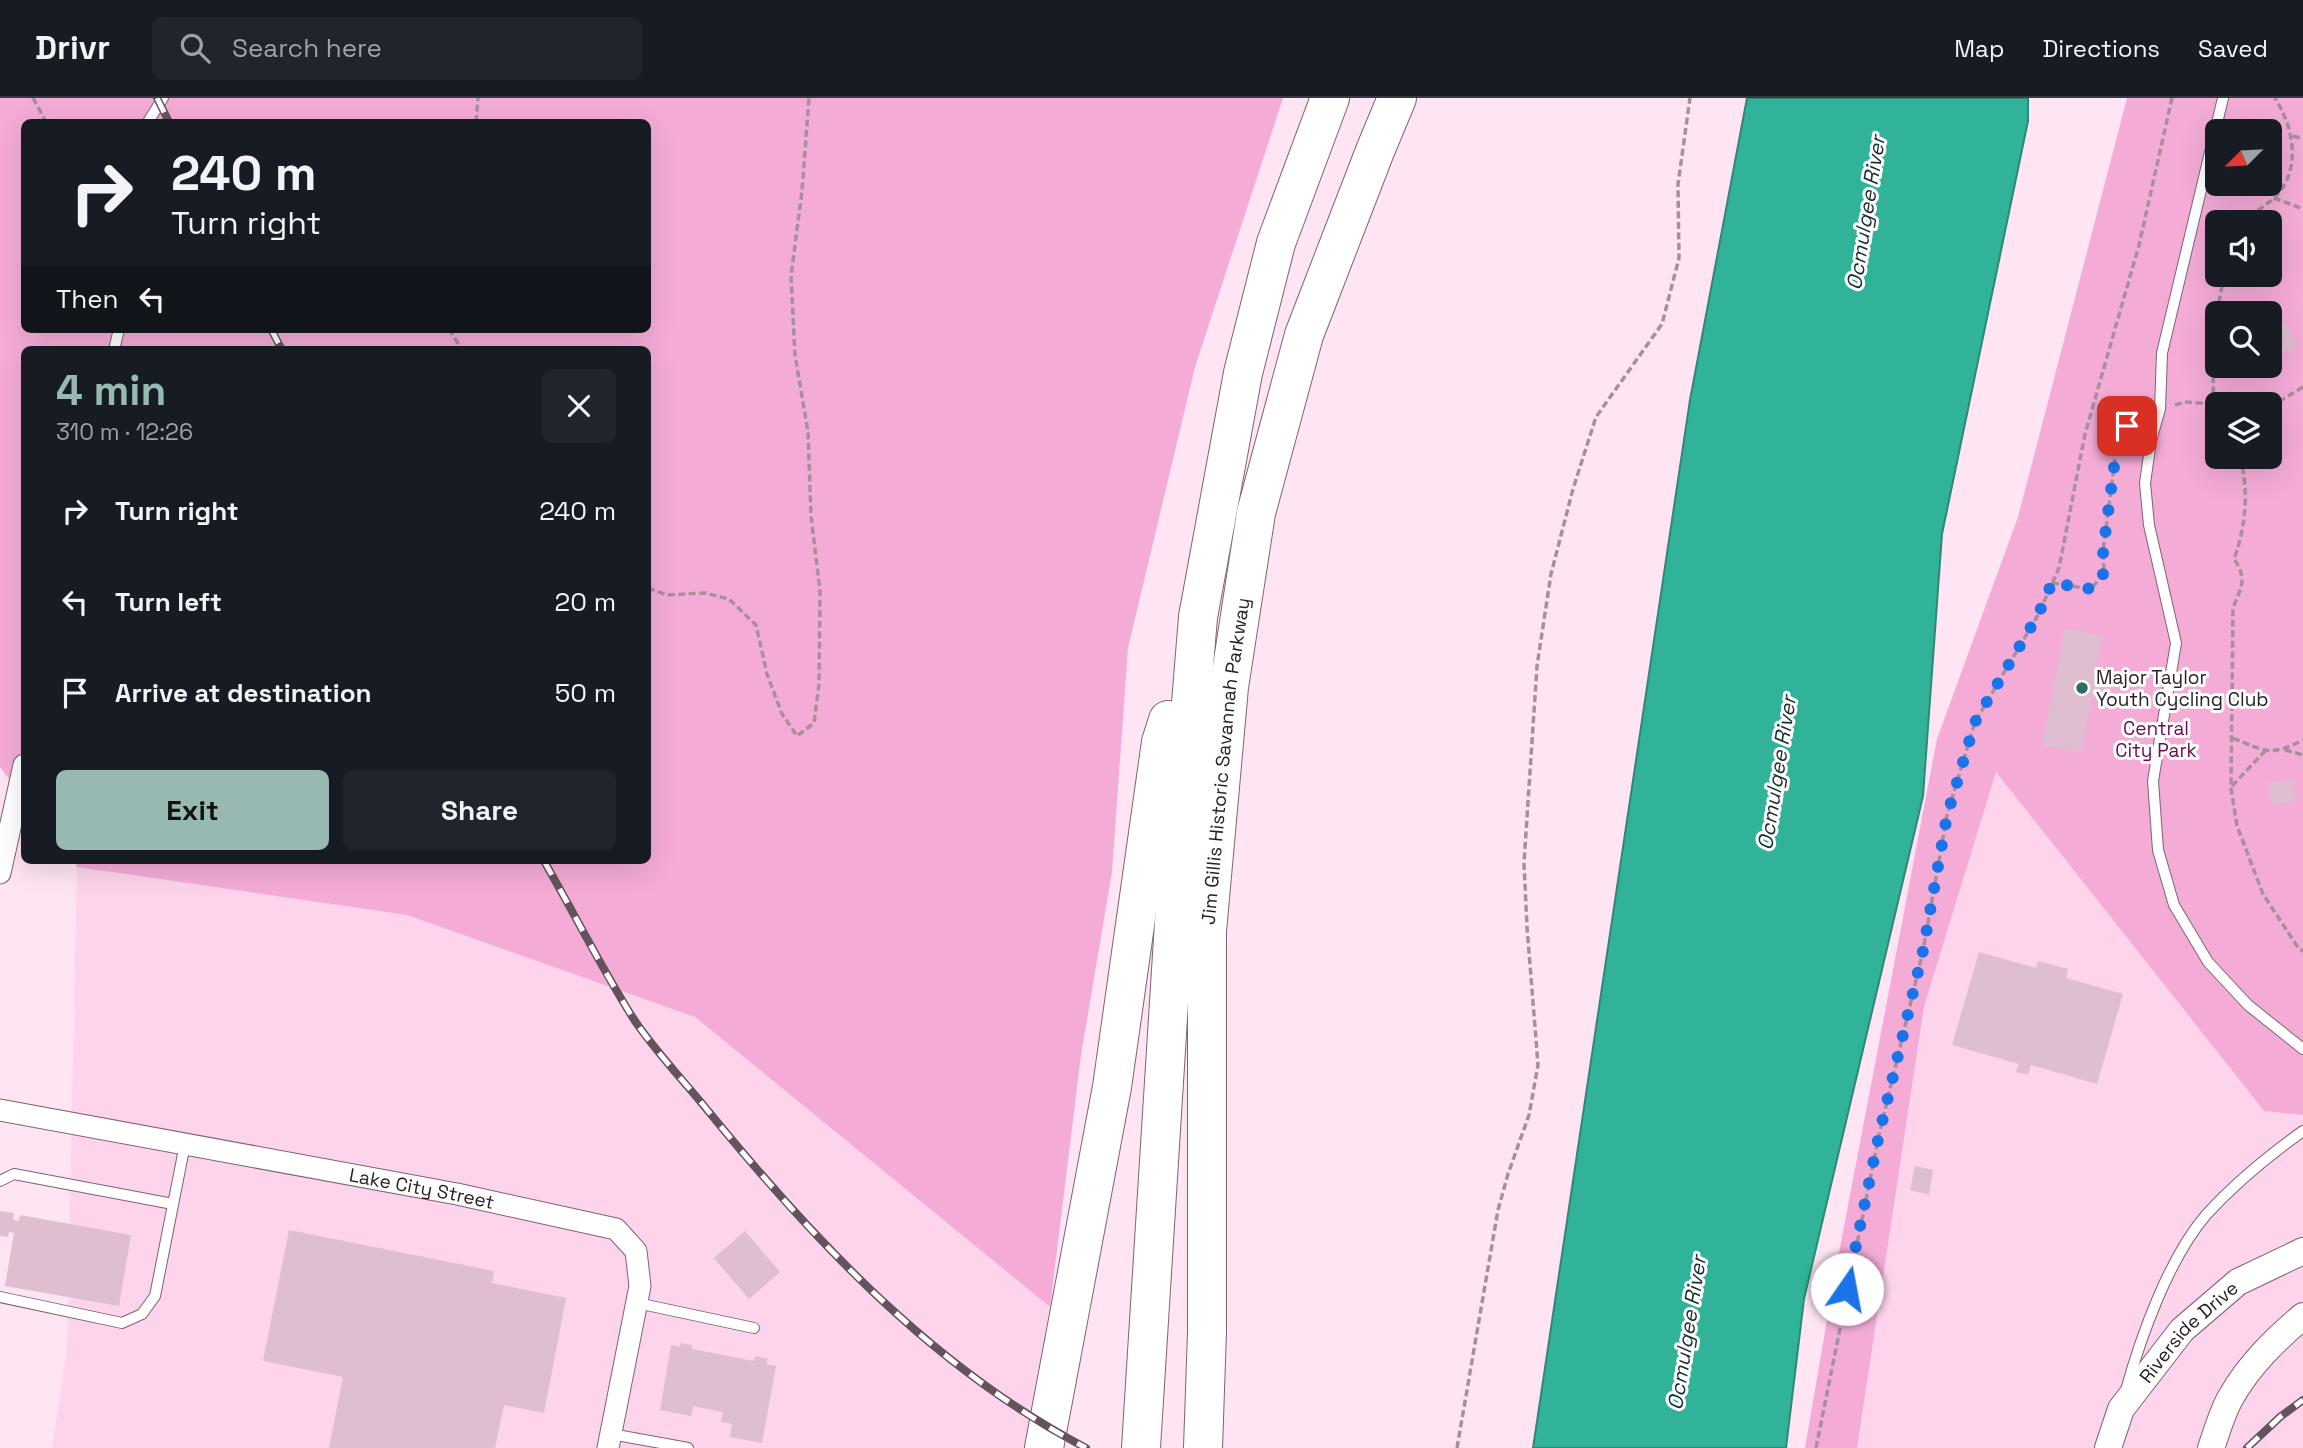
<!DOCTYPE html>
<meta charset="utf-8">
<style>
body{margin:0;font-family:"Space Grotesk",sans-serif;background:#20242c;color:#f1f3f6;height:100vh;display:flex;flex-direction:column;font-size:26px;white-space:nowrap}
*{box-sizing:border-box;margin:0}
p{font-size:23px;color:#9ea1a6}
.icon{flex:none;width:38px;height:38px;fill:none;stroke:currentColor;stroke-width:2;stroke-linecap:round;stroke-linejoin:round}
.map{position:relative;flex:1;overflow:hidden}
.sheet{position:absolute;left:21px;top:248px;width:630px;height:518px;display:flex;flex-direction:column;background:#171b24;border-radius:10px;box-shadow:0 7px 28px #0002}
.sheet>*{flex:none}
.banner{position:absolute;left:21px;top:21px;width:630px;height:214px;border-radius:10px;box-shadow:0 7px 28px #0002;background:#171b24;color:#f1f3f6;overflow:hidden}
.needle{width:46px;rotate:246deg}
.tools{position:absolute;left:2205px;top:21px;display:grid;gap:14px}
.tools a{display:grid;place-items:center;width:77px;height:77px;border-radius:10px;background:#171b24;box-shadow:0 7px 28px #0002;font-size:35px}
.pin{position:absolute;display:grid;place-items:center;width:60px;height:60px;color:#fff;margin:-30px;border-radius:14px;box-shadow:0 4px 10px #0006}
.me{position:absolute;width:77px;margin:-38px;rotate:12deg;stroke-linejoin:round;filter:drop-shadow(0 0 5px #0008)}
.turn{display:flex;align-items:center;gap:24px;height:147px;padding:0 35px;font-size:32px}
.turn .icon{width:91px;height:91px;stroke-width:2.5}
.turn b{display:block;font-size:49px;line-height:60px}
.then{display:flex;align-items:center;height:66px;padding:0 35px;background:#0003;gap:14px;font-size:26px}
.round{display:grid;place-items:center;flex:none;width:74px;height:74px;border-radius:10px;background:#20242c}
.summary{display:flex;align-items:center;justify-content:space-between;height:119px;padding:0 35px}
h1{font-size:42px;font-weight:700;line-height:52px;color:#98b8b2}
.button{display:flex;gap:14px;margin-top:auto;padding:14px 35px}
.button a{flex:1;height:80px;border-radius:10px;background:#98b8b2;color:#111;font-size:28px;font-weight:700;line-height:80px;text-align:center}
.button a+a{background:#20242c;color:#f1f3f6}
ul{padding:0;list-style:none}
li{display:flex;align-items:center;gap:21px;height:91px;padding:0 35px}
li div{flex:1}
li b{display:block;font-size:26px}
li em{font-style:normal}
header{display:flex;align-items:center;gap:42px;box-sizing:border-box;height:98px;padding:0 35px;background:#171b24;border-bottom:2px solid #363941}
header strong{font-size:33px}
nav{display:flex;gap:38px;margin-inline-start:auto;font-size:24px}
.search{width:490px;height:63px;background:#20242c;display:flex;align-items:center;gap:18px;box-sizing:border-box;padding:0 24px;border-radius:10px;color:#9ea1a6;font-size:26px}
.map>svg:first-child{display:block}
.built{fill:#fdd4eb}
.green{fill:#f4acd7;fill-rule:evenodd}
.water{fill:#31b399;stroke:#308777;stroke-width:2}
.building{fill:#debed0}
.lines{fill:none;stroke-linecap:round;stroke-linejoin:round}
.service-casing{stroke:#7f6273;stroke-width:12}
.minor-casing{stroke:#7f6273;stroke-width:23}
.tertiary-casing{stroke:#7f6273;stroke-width:28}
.motorway-casing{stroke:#7f6273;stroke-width:40}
.path{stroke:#a5909c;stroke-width:3.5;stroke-dasharray:7 3.5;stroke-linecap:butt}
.service{stroke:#fff;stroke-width:10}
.minor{stroke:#fff;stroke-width:21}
.tertiary{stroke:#fff;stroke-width:26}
.motorway{stroke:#fff;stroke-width:38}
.rail-casing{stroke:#63535c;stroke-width:8}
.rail{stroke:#fff;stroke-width:5;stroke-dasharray:16;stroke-linecap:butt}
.route{stroke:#1a73e8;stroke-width:12;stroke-dasharray:0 21.6}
.poi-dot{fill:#2c6f60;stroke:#fff;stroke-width:2.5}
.labels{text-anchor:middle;stroke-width:6;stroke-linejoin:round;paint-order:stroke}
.poi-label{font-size:19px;fill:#2c2027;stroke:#fff;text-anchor:start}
.park-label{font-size:19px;fill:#6c0951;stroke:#fff}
.street-label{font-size:19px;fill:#2c2027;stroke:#fff}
.water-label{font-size:21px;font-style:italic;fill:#1a2f2a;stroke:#fff}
</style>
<header>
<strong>Drivr</strong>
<div class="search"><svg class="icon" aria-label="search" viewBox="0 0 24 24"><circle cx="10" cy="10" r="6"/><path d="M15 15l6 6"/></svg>Search here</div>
<nav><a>Map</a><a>Directions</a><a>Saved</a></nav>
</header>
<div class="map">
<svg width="2303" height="1350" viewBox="0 0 2303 1350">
<rect width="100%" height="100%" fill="#ffe4f3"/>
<g class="built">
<path d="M1996,674L2264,1013L2303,1017V1350H1857L1924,909Z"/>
<path d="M77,769L407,817L695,919L1050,1209L1024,1350H52L67,1252Z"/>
</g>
<g class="green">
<path d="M0,0H1283L1195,269L1128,550L1112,774L1081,957L1050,1209L695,919L407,817L77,769L73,763H648V252H24V701L0,669ZM24,24H648V231H24Z"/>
<path d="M2127,0H2303V1017L2264,1013L1996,674L1924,909L1857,1350H1805L1834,1181L1937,641L2018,419ZM2217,33H2270V86H2217ZM2217,124H2270V177H2217ZM2217,215H2270V268H2217ZM2217,306H2270V359H2217Z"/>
</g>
<path class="water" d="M1747,0H2028V23L1942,436L1923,698L1804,1201L1786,1350H1533L1690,302Z"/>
<g class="building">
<path d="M2285,224L2296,248L2277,257L2270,242V231Z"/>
<path d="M2065,530L2102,538L2094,581L2113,585L2110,599L2093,596L2081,655L2042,647Z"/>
<path d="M2293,681L2296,703L2272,707L2268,685Z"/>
<path d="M1979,854L2036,870L2038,863L2068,871L2066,880L2123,896L2097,986L2031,967L2028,977L2016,974L2019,966L1952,947Z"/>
<path d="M1915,1068L1933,1072L1929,1097L1910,1092Z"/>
<path d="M0,1113L14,1115L13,1122L19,1123L20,1117L131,1137L119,1208L5,1188L14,1135L9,1134L8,1139L0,1138Z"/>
<path d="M289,1132L494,1173L492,1185L566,1200L544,1315L504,1307L495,1350H329L343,1279L263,1263Z"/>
<path d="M745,1133L780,1174L749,1201L714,1160Z"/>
<path d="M681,1245L692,1247V1251L754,1263L755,1258L768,1261L766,1266L776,1268L762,1345L730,1339L732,1326L721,1324L723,1314L693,1308L691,1318L660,1312L671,1247L680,1249Z"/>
</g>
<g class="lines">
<defs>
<g id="service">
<path d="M2223,0L2162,255L2160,311L2151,343L2145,385L2149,427L2176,545L2153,683L2158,752L2174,807L2208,864L2248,907L2303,951"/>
<path d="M148,24L163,0"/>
<path d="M114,252L119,231"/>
<path d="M0,1083L14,1076L173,1106"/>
<path d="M0,1199L122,1225L142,1216L155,1198L185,1046"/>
<path d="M637,1205L754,1230"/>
<path d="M2126,1292C2141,1238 2169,1160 2206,1117C2235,1085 2268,1058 2303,1033"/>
<path d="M611,1336L688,1350"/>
</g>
<g id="minor">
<path d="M0,775L24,667"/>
<path id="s1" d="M0,1012L457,1096L616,1131L636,1153L640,1188L608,1350"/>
</g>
<g id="tertiary">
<path id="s2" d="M2108,1350L2121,1311L2182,1232L2238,1184L2303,1153"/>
<path d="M2211,1350C2217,1334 2222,1314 2231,1299C2249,1267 2275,1242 2303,1218"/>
</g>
<g id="motorway">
<path d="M1044,1350L1112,989L1161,644L1168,622"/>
<path d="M1141,1350L1177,777L1198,519L1243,275L1276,145L1330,0"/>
<path id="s3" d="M1203,1350L1207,1234V833L1229,589L1256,415L1304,237L1375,53L1397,0"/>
</g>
</defs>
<use href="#service" class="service-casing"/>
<use href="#minor" class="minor-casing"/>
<use href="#tertiary" class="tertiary-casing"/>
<use href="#motorway" class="motorway-casing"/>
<g class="path">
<path d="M33,0L46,24"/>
<path d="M476,24L478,0"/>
<path d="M2293,38L2303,41"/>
<path d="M2274,100L2303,111"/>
<path d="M2240,124C2250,117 2262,110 2272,102C2303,74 2294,30 2275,0"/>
<path d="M2217,215L2224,177"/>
<path d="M449,231L462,252"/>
<path d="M2213,306L2214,231L2217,215"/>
<path d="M2175,307L2184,304L2213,306L2217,310"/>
<path d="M2270,309L2303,289"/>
<path d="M2240,359C2249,392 2246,429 2234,461C2248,481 2241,489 2233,510L2231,690L2237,728L2263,796L2299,851L2303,853"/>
<path d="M2052,485L2091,491L2104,475L2103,453L2117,346L2133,319L2144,316"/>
<path d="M648,490L667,497L705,495L729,501L756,527L767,576L782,616L797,638L814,625L819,586L820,493L811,418L808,334L795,257L791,178L802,93L809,0"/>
<path d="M2233,640C2265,653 2270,659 2303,642"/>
<path d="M2285,652L2303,657"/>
<path d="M2232,688L2265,653"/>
<path d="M1457,1350L1498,1112L1508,1076L1529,1017L1538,967L1527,829L1524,765L1537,568L1551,476L1573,391L1596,319L1662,226L1679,160L1678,86L1690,0"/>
<path d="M1816,1350L1879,1037L1923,853L1947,717L1975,624L2038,517L2059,470L2085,336L2139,147L2172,0"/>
</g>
<use href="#service" class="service"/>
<use href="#minor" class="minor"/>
<use href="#tertiary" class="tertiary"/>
<use href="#motorway" class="motorway"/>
<defs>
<g id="rail">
<path d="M157,0L169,24"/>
<path d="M271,231L282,252"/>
<path d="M544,763C574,815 601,869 633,920C654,952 685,984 709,1014C816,1145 935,1271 1086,1350"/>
<path d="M2247,1350L2280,1319L2303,1302"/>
</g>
</defs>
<use href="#rail" class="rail-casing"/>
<use href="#rail" class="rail"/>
</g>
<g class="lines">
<path class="route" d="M1847,1191L1879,1037L1923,853L1947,718L1975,624L2038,517L2052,485L2091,491L2104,475L2103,453L2117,346L2127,328"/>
</g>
<circle class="poi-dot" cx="2082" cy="590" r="7"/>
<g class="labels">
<g class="poi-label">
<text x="2096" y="586">Major Taylor<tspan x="2096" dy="22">Youth Cycling Club</tspan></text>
</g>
<g class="park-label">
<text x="2156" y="637">Central<tspan x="2156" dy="22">City Park</tspan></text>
</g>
<g class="street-label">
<text dy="7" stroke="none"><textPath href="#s3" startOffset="688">Jim Gillis Historic Savannah Parkway</textPath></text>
<text dy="7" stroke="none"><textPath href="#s1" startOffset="429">Lake City Street</textPath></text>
<text dy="7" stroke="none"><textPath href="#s2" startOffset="144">Riverside Drive</textPath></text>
</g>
<g class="water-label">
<text transform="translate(1866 115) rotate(-81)" y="7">Ocmulgee River</text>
<text transform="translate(1777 675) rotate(-81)" y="7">Ocmulgee River</text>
<text transform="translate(1687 1235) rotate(-81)" y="7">Ocmulgee River</text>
</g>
</g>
</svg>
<div class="tools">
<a><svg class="needle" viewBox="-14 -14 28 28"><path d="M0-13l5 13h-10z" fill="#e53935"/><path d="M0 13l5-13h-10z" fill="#9ea1a6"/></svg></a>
<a><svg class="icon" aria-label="sound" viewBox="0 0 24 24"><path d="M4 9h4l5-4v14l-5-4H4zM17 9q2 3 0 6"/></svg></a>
<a><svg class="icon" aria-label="search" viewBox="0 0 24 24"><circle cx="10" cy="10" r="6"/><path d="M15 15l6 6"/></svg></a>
<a><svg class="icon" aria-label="layers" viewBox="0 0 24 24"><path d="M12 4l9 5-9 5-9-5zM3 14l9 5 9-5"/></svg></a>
</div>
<div class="pin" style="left:2127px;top:328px;background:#d93025"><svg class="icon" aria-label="arrive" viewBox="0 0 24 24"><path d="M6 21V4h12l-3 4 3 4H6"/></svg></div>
<svg class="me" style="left:1847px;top:1191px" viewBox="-20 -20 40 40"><circle r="19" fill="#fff"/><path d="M0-13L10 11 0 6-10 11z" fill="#1a73e8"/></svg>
<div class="banner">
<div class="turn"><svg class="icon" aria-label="right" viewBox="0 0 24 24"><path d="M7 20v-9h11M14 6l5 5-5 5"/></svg><div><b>240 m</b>Turn right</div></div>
<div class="then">Then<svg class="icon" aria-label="left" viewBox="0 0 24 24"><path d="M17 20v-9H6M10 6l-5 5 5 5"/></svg></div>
</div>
<section class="sheet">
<div class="summary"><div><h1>4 min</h1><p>310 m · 12:26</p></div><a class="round"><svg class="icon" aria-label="close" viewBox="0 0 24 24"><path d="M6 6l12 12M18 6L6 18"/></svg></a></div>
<ul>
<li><svg class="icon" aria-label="right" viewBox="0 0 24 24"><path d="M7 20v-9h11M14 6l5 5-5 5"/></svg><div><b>Turn right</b></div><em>240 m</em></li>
<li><svg class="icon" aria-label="left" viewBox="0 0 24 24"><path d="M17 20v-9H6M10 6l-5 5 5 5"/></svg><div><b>Turn left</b></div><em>20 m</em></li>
<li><svg class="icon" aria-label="arrive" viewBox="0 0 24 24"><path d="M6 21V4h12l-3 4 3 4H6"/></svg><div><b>Arrive at destination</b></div><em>50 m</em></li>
</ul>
<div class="button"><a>Exit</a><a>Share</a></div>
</section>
</div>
